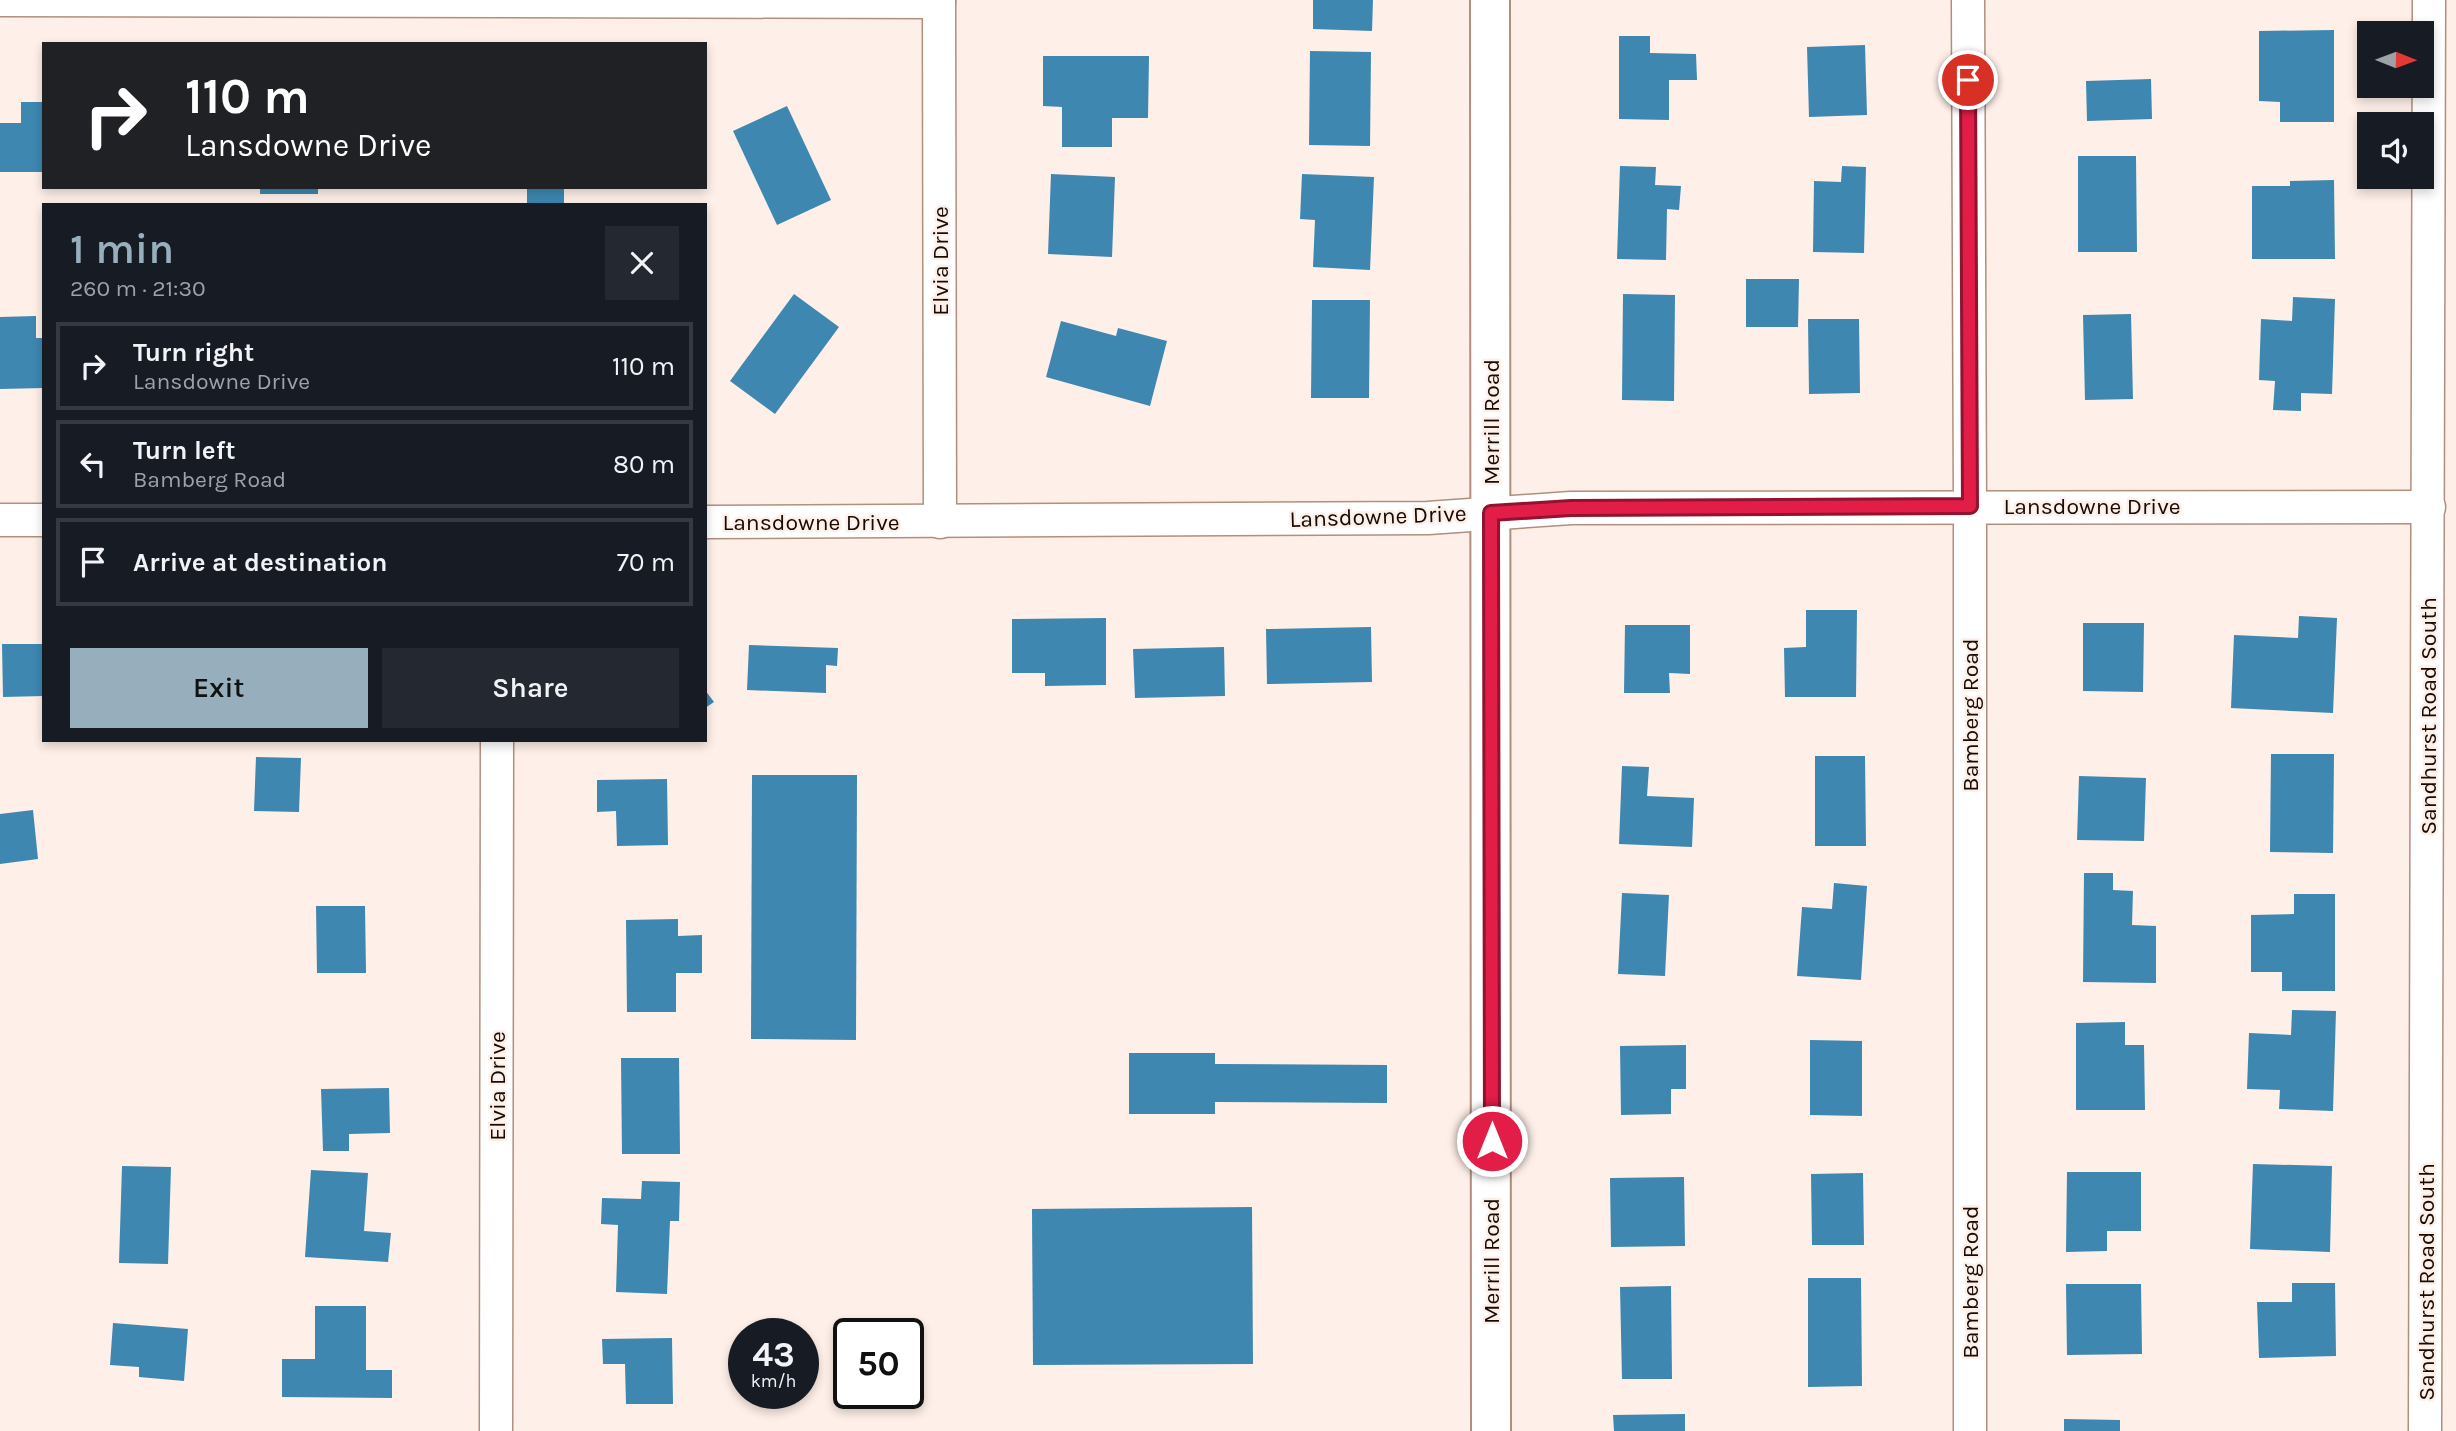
<!DOCTYPE html>
<meta charset="utf-8">
<style>
body{margin:0;font-family:Karla,sans-serif;background:#242831;color:#f1f3f6;height:100vh;display:flex;flex-direction:column;font-size:26px;white-space:nowrap}
*{box-sizing:border-box;margin:0}
p{font-size:23px;color:#9ea1a6}
.icon{flex:none;width:38px;height:38px;fill:none;stroke:currentColor;stroke-width:2;stroke-linecap:round;stroke-linejoin:round}
.map{position:relative;flex:1;overflow:hidden}
.side{position:absolute;left:42px;top:203px;width:665px;height:539px;display:flex;flex-direction:column;background:#171b24;border-radius:0px;box-shadow:0 4px 10px #0003}
.side>*{flex:none}
.hud{position:absolute;left:42px;top:42px;width:665px;height:147px;border-radius:0px;box-shadow:0 4px 10px #0003;background:#202124;color:#fff;overflow:hidden}
.needle{width:46px;rotate:91deg}
.controls{position:absolute;left:2357px;top:21px;display:grid;gap:14px}
.controls a{display:grid;place-items:center;width:77px;height:77px;border-radius:0px;background:#171b24;box-shadow:0 4px 10px #0003;font-size:35px}
.speed{position:absolute;left:728px;top:1318px;display:flex;gap:14px;font-size:35px;font-weight:700;text-align:center}
.speed>*{display:grid;place-content:center;width:91px;height:91px;border-radius:50%;background:#171b24;box-shadow:0 4px 10px #0003;line-height:1}
.speed small{font-size:18px;font-weight:400}
.speed .limit{border:4px solid #111;border-radius:10px;background:#fff;color:#111}
.pin{position:absolute;display:grid;place-items:center;width:60px;height:60px;color:#fff;margin:-30px;border:4px solid #fff;border-radius:50%;box-shadow:0 2px 7px #0007}
.me{position:absolute;width:77px;margin:-38px;rotate:0deg;stroke-linejoin:round;filter:drop-shadow(0 0 5px #0008)}
.turn{display:flex;align-items:center;gap:24px;height:147px;padding:0 28px;font-size:32px}
.turn .icon{width:91px;height:91px;stroke-width:2.5}
.turn b{display:block;font-size:49px;line-height:60px}
.round{display:grid;place-items:center;flex:none;width:74px;height:74px;border-radius:0px;background:#242831}
.headline{display:flex;align-items:center;justify-content:space-between;height:119px;padding:0 28px}
h1{font-size:42px;font-weight:600;line-height:52px;color:#97afbd}
.action{display:flex;gap:14px;margin-top:auto;padding:14px 28px}
.action a{flex:1;height:80px;border-radius:0px;background:#97afbd;color:#111;font-size:28px;font-weight:600;line-height:80px;text-align:center}
.action a+a{background:#242831;color:#f1f3f6}
ul{padding:0;list-style:none}
li{display:flex;align-items:center;gap:21px;height:88px;margin:0 14px 10px;padding:0 14px;border:4px solid #363941;border-radius:0px}
li div{flex:1}
li b{display:block;font-size:26px}
li em{font-style:normal}
.map>svg:first-child{display:block}
.building{fill:#3d87b1}
.lines{fill:none;stroke-linecap:round;stroke-linejoin:round}
.minor-casing{stroke:#b08f7e;stroke-width:35}
.secondary-casing{stroke:#b08f7e;stroke-width:42}
.minor{stroke:#fff;stroke-width:32}
.secondary{stroke:#fff;stroke-width:38}
.route-casing{stroke:#92132f;stroke-width:18}
.route{stroke:#e11d48;stroke-width:12}
.labels{text-anchor:middle;stroke-width:5;stroke-linejoin:round;paint-order:stroke}
.street-label{font-size:23px;fill:#160a05;stroke:#feefe8}
</style>
<div class="map">
<svg width="2456" height="1431" viewBox="0 0 2456 1431">
<rect width="100%" height="100%" fill="#feefe8"/>
<g class="building">
<path d="M1313,0H1373L1372,31L1313,29Z"/>
<path d="M2334,30V122H2280V102L2259,101V31Z"/>
<path d="M1619,36H1650V53L1696,54L1697,80H1669V120L1619,119Z"/>
<path d="M1865,45L1867,115L1809,117L1807,47Z"/>
<path d="M1310,51L1371,52L1370,146L1309,145Z"/>
<path d="M1043,56H1149L1148,118H1112V147H1062V107L1043,106Z"/>
<path d="M2151,79L2152,119L2087,121L2086,81Z"/>
<path d="M21,102H44V172H0V123H21Z"/>
<path d="M787,106L831,200L777,225L733,131Z"/>
<path d="M2078,156H2136L2137,252H2078Z"/>
<path d="M1620,166L1656,167L1655,185L1681,186L1679,210L1667,209L1666,260L1617,259Z"/>
<path d="M1842,166L1866,167L1864,253L1813,252L1814,181L1841,182Z"/>
<path d="M1051,174L1115,177L1112,257L1048,254Z"/>
<path d="M1302,174L1374,177L1370,270L1313,267L1315,220L1300,219Z"/>
<path d="M2334,180L2335,259H2252V186H2290V181Z"/>
<rect x="260" y="187" width="58" height="7"/>
<rect x="527" y="187" width="37" height="18"/>
<path d="M1746,279H1799L1798,327H1746Z"/>
<path d="M794,294L839,327L775,414L730,381Z"/>
<path d="M1623,294L1675,295L1674,401L1622,400Z"/>
<path d="M2293,297L2335,299L2332,394L2301,393V411L2273,410L2275,381L2259,380L2261,319L2292,321Z"/>
<path d="M1312,300H1370L1369,398H1311Z"/>
<path d="M2131,314L2133,399L2085,400L2083,315Z"/>
<path d="M36,316V338H44V388L0,389V317Z"/>
<path d="M1808,319H1859L1860,393L1809,394Z"/>
<path d="M1061,321L1116,336L1118,328L1167,341L1150,406L1046,377Z"/>
<path d="M1806,610H1857L1856,697H1785L1784,648L1806,647Z"/>
<path d="M2299,616L2337,618L2333,713L2231,708L2234,635L2298,638Z"/>
<path d="M1106,618V685L1045,686V673H1012V619Z"/>
<path d="M2083,623H2144L2143,692L2083,691Z"/>
<path d="M1625,625H1690V674L1669,673L1670,693H1624Z"/>
<path d="M1371,627L1372,682L1267,684L1266,629Z"/>
<path d="M2,644H44V696L3,697Z"/>
<path d="M749,645L838,648L837,666L826,665V693L747,690Z"/>
<path d="M1224,647L1225,696L1135,698L1133,649Z"/>
<path d="M705,690L714,702L705,708Z"/>
<path d="M2271,754H2334L2333,853L2270,852Z"/>
<path d="M1815,756H1865L1866,846H1815Z"/>
<path d="M256,757L301,758L299,812L254,811Z"/>
<path d="M1622,766L1649,767L1647,796L1694,798L1692,847L1619,844Z"/>
<path d="M752,775H857L856,1040L751,1039Z"/>
<path d="M2079,776L2146,778L2144,841L2077,840Z"/>
<path d="M667,779L668,845L617,846L616,811L597,812V780Z"/>
<path d="M33,810L38,859L0,864V814Z"/>
<path d="M2084,873H2113V890L2133,891L2132,925L2156,926V983L2083,982Z"/>
<path d="M1834,883L1867,886L1861,980L1797,976L1802,907L1832,909Z"/>
<path d="M1622,893L1669,895L1665,976L1618,974Z"/>
<path d="M2294,894H2335V991H2282V972H2251V915L2294,914Z"/>
<path d="M316,906H365L366,973H317Z"/>
<path d="M678,919V936L702,935V973H676V1012H627L626,920Z"/>
<path d="M2292,1010L2336,1011L2333,1111L2279,1109L2280,1090L2247,1089L2249,1033L2291,1035Z"/>
<path d="M2125,1022V1045H2144L2145,1110H2076V1023Z"/>
<path d="M1810,1040L1862,1041V1116L1810,1115Z"/>
<path d="M1686,1045V1089H1671V1114L1621,1115L1620,1046Z"/>
<path d="M1129,1053H1215V1064L1387,1065V1103L1215,1102V1114H1129Z"/>
<path d="M621,1058H679L680,1154H622Z"/>
<path d="M389,1088L390,1133L349,1134V1151H323L321,1089Z"/>
<path d="M2253,1164L2332,1166L2330,1252L2250,1249Z"/>
<path d="M122,1166L171,1167L168,1264L119,1263Z"/>
<path d="M311,1170L368,1173L364,1231L391,1233L388,1262L305,1257Z"/>
<path d="M2067,1172H2141V1231H2107V1251L2066,1252Z"/>
<path d="M1863,1173L1864,1245H1812L1811,1174Z"/>
<path d="M1684,1177L1685,1246L1611,1247L1610,1178Z"/>
<path d="M642,1181L680,1182L679,1221H670L667,1294L616,1292L618,1225L601,1224L602,1198L641,1199Z"/>
<path d="M1252,1207L1253,1364L1033,1365L1032,1209Z"/>
<path d="M1808,1278H1861L1862,1386L1808,1387Z"/>
<path d="M2292,1283H2335L2336,1356L2259,1358L2257,1302H2292Z"/>
<path d="M2066,1284H2141L2142,1354L2067,1355Z"/>
<path d="M1671,1286L1672,1379H1622L1620,1287Z"/>
<path d="M315,1306H366V1370H392V1398L282,1397V1359H315Z"/>
<path d="M113,1323L188,1329L184,1381L139,1377V1367L110,1365Z"/>
<path d="M672,1338L673,1404H626L625,1364H603L602,1339Z"/>
<path d="M1685,1414V1431H1614L1613,1415Z"/>
<path d="M2064,1419L2120,1420V1431H2064Z"/>
</g>
<g class="lines">
<defs>
<g id="minor">
<path d="M0,0L939,2"/>
<path d="M939,0L940,522"/>
<path d="M1968,0L1970,506V1431"/>
<path d="M0,520H44"/>
<path d="M705,522L1428,518L1571,508L2429,507"/>
<path d="M496,1431L497,740"/>
<path d="M2425,1431L2429,0"/>
</g>
<path id="secondary" d="M1490,0L1491,1431"/>
</defs>
<use href="#minor" class="minor-casing"/>
<use href="#secondary" class="secondary-casing"/>
<use href="#minor" class="minor"/>
<use href="#secondary" class="secondary"/>
</g>
<g class="lines">
<defs>
<path id="route" d="M1492,1141L1491,513L1571,508L1970,506L1968,80"/>
</defs>
<use href="#route" class="route-casing"/>
<use href="#route" class="route"/>
</g>
<g class="labels">
<g class="street-label">
<text transform="translate(940 261) rotate(-90)" y="8">Elvia Drive</text>
<text transform="translate(1491 422) rotate(-90)" y="8">Merrill Road</text>
<text x="2092" y="514">Lansdowne Drive</text>
<text transform="translate(1378 516) rotate(-2)" y="8">Lansdowne Drive</text>
<text x="811" y="530">Lansdowne Drive</text>
<text transform="translate(1970 715) rotate(-90)" y="8">Bamberg Road</text>
<text transform="translate(2428 716) rotate(-90)" y="8">Sandhurst Road South</text>
<text transform="translate(497 1086) rotate(-90)" y="8">Elvia Drive</text>
<text transform="translate(1491 1261) rotate(-90)" y="8">Merrill Road</text>
<text transform="translate(1970 1282) rotate(-90)" y="8">Bamberg Road</text>
<text transform="translate(2426 1282) rotate(-90)" y="8">Sandhurst Road South</text>
</g>
</g>
</svg>
<div class="controls">
<a><svg class="needle" viewBox="-14 -14 28 28"><path d="M0-13l5 13h-10z" fill="#e53935"/><path d="M0 13l5-13h-10z" fill="#9ea1a6"/></svg></a>
<a><svg class="icon" aria-label="sound" viewBox="0 0 24 24"><path d="M4 9h4l5-4v14l-5-4H4zM17 9q2 3 0 6"/></svg></a>
</div>
<div class="speed"><div>43<small>km/h</small></div><div class="limit">50</div></div>
<div class="pin" style="left:1968px;top:80px;background:#d93025"><svg class="icon" aria-label="arrive" viewBox="0 0 24 24"><path d="M6 21V4h12l-3 4 3 4H6"/></svg></div>
<svg class="me" style="left:1492px;top:1141px" viewBox="-20 -20 40 40"><circle r="17" fill="#e11d48" stroke="#fff" stroke-width="3"/><path d="M0-11L8 9 0 5-8 9z" fill="#fff"/></svg>
<div class="hud">
<div class="turn"><svg class="icon" aria-label="right" viewBox="0 0 24 24"><path d="M7 20v-9h11M14 6l5 5-5 5"/></svg><div><b>110 m</b>Lansdowne Drive</div></div>
</div>
<section class="side">
<div class="headline"><div><h1>1 min</h1><p>260 m · 21:30</p></div><a class="round"><svg class="icon" aria-label="close" viewBox="0 0 24 24"><path d="M6 6l12 12M18 6L6 18"/></svg></a></div>
<ul>
<li><svg class="icon" aria-label="right" viewBox="0 0 24 24"><path d="M7 20v-9h11M14 6l5 5-5 5"/></svg><div><b>Turn right</b><p>Lansdowne Drive</p></div><em>110 m</em></li>
<li><svg class="icon" aria-label="left" viewBox="0 0 24 24"><path d="M17 20v-9H6M10 6l-5 5 5 5"/></svg><div><b>Turn left</b><p>Bamberg Road</p></div><em>80 m</em></li>
<li><svg class="icon" aria-label="arrive" viewBox="0 0 24 24"><path d="M6 21V4h12l-3 4 3 4H6"/></svg><div><b>Arrive at destination</b></div><em>70 m</em></li>
</ul>
<div class="action"><a>Exit</a><a>Share</a></div>
</section>
</div>
